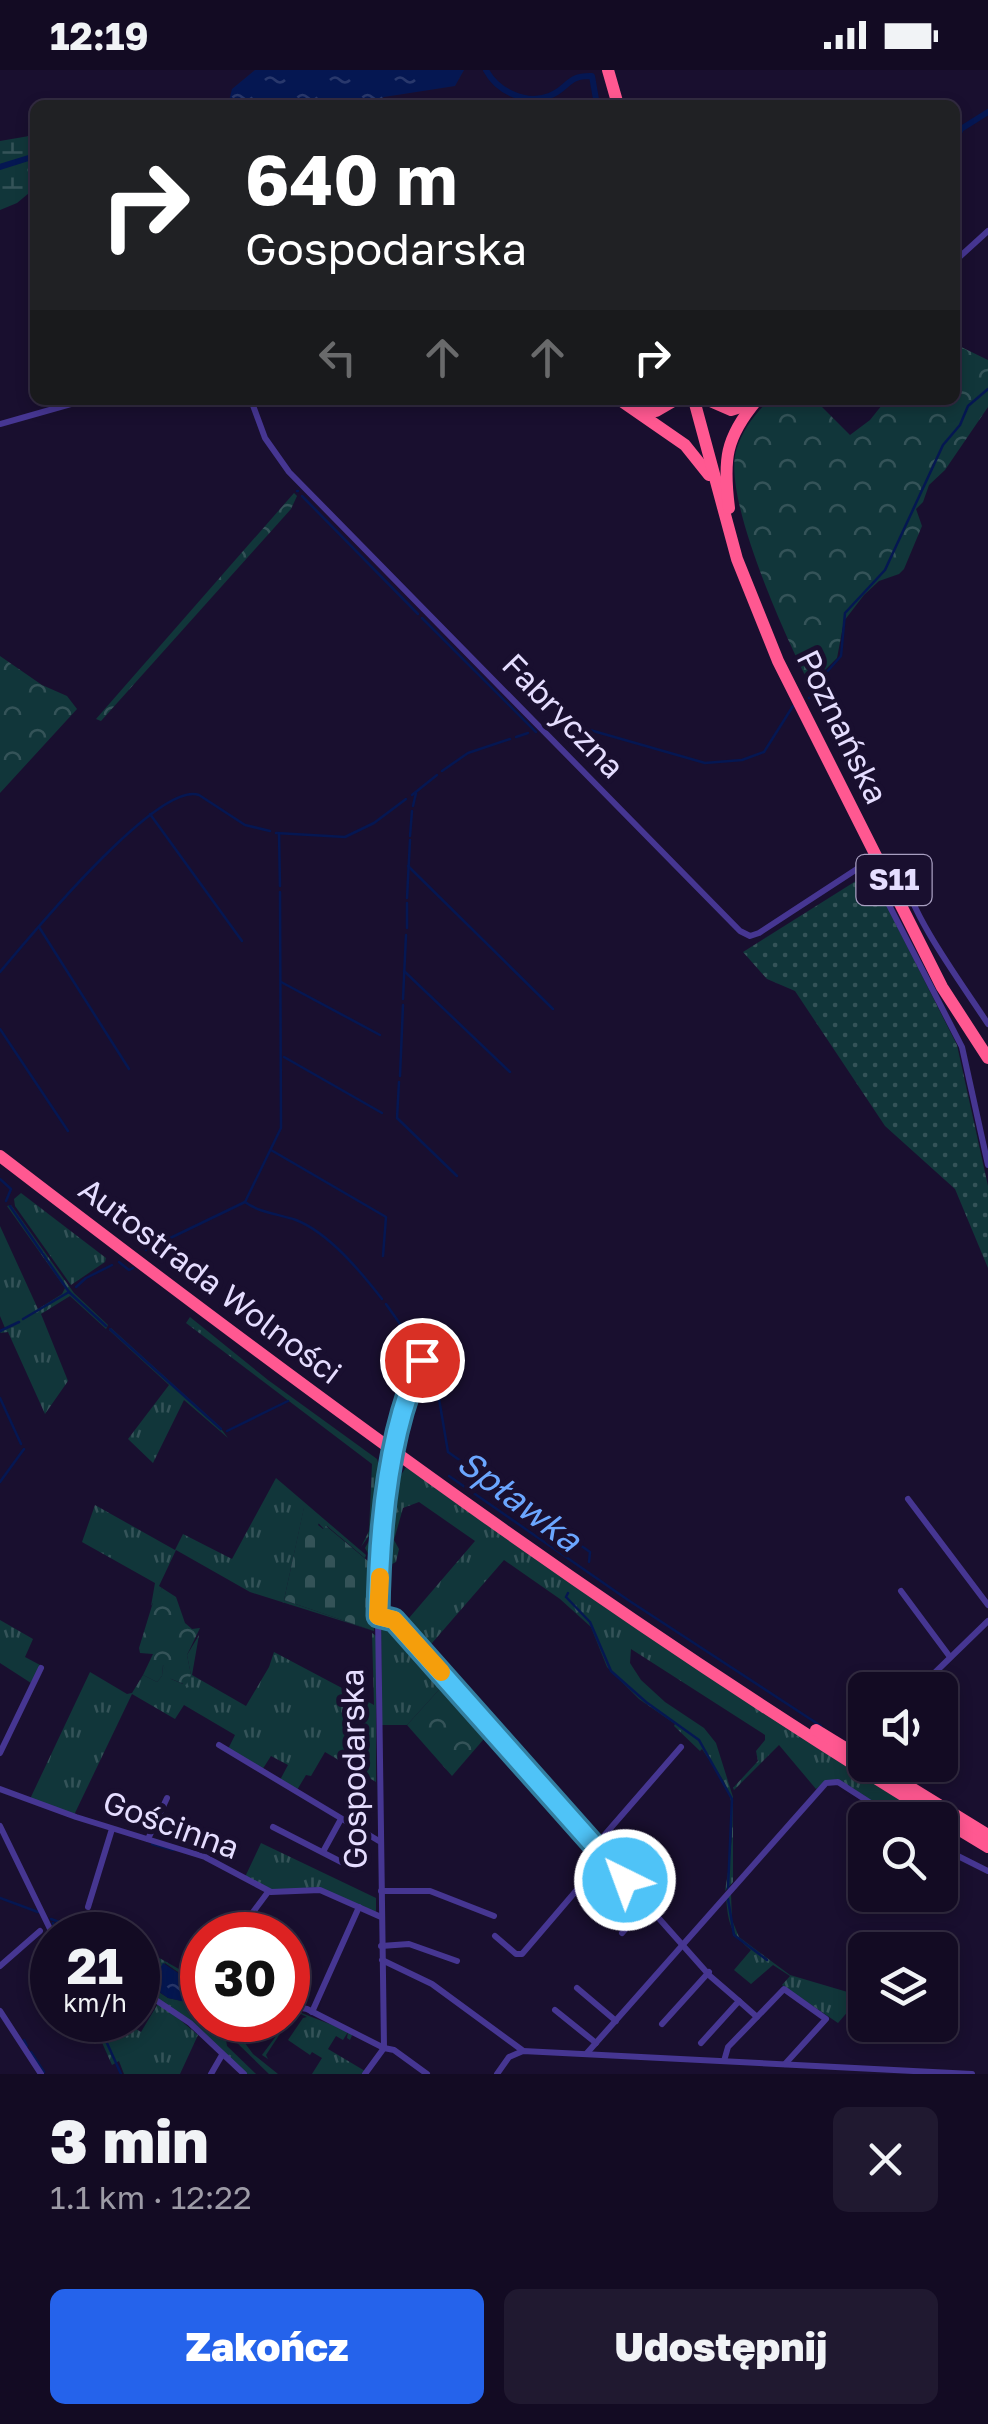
<!DOCTYPE html>
<html lang="pl">
<meta charset="utf-8">
<style>
body{margin:0;font-family:"Golos Text",sans-serif;background:#201930;color:#f1f3f6;height:100vh;display:flex;flex-direction:column;font-size:38px;white-space:nowrap}
*{box-sizing:border-box;margin:0}
p{font-size:32px;color:#9d9ba6}
.icon{flex:none;width:55px;height:55px;fill:none;stroke:currentColor;stroke-width:2;stroke-linecap:round;stroke-linejoin:round}
.map{position:relative;height:2004px;overflow:hidden}
.sheet{display:flex;flex-direction:column;background:#130b23;flex:1}
.sheet>*{flex:none}
.banner{position:absolute;left:30px;top:30px;width:930px;height:305px;border-radius:15px;box-shadow:0 5px 15px #0003,0 0 0 2px #322b41;background:#202124;color:#fff;overflow:hidden}
.fabs{position:absolute;left:848px;top:1602px;display:grid;gap:20px}
.fabs a{display:grid;place-items:center;width:110px;height:110px;border-radius:15px;background:#130b23;box-shadow:0 5px 15px #0003,0 0 0 2px #322b41;font-size:50px}
.speed{position:absolute;left:30px;top:1842px;display:flex;gap:20px;font-size:50px;font-weight:700;text-align:center}
.speed>*{display:grid;place-content:center;width:130px;height:130px;border-radius:50%;background:#130b23;box-shadow:0 5px 15px #0003,0 0 0 2px #322b41;line-height:1}
.speed small{font-size:25px;font-weight:400}
.speed .limit{border:15px solid #d22;background:#fff;color:#111}
.pin{position:absolute;display:grid;place-items:center;width:85px;height:85px;color:#fff;margin:-42px;border:5px solid #fff;border-radius:50%;box-shadow:0 2px 10px #0007}
.me{position:absolute;width:110px;margin:-55px;rotate:318deg;stroke-linejoin:round;filter:drop-shadow(0 0 8px #0008)}
.turn{display:flex;align-items:center;gap:35px;height:210px;padding:0 50px;font-size:45px}
.turn .icon{width:130px;height:130px;stroke-width:2.5}
.turn b{display:block;font-size:70px;line-height:85px}
.lanes{display:flex;align-items:center;height:95px;padding:0 50px;background:#0003;justify-content:center;gap:50px;direction:ltr}
.lanes .off{opacity:.35}
.round{display:grid;place-items:center;flex:none;width:105px;height:105px;border-radius:15px;background:#201930}
.head{display:flex;align-items:center;justify-content:space-between;height:170px;padding:0 50px}
h1{font-size:60px;font-weight:800;line-height:75px}
.action{display:flex;gap:20px;margin-top:auto;padding:20px 50px}
.action a{flex:1;height:115px;border-radius:15px;background:#2563eb;color:#fff;font-size:40px;font-weight:800;line-height:115px;text-align:center}
.action a+a{background:#201930;color:#f1f3f6}
.status{display:flex;justify-content:space-between;align-items:center;height:70px;padding:0 50px;background:#130b23;direction:ltr}
.status svg{height:28px;fill:currentColor}
.map>svg:first-child{display:block}
.grass{fill:url(#grass-tufts);fill-rule:evenodd}
.forest{fill:url(#forest-crowns)}
.wetland{fill:url(#wetland-marsh)}
.cemetery{fill:url(#cemetery-stones)}
.park{fill:url(#park-dots)}
.water{fill:url(#water-ripples)}
.lines{fill:none;stroke-linecap:round;stroke-linejoin:round}
.stream{stroke:#051752;stroke-width:2.5}
.river{stroke:#051752;stroke-width:6}
.minor{stroke:#463692;stroke-width:6}
.highway{stroke:#ff5891;stroke-width:12}
.minor-bridge{stroke:#463692;stroke-width:6}
.route-casing{stroke:#337fa1;stroke-width:25}
.route{stroke:#4fc3f7;stroke-width:18}
.slow{stroke:#f59e0b;stroke-width:18}
.labels{text-anchor:middle;stroke-width:10;stroke-linejoin:round;paint-order:stroke}
.shield{fill:#190f2f;stroke:#a89fc1;stroke-width:2.5}
.shield-label{font-size:30px;font-weight:bold;fill:#e5ddff}
.street-label{font-size:32px;fill:#e5ddff;stroke:#190f2f}
.water-label{font-size:35px;font-style:italic;fill:#6ba6ff;stroke:#190f2f}
</style>
<div class="status"><b>12:19</b><svg viewBox="0 0 49 12"><path d="M0 12V9h3v3zM5 12V6h3v6zM10 12V3h3v9zM15 12V0h3v12zM26 1h20v11H26zM47 4h2v5h-2z"/></svg></div>
<div class="map">
<svg width="988" height="2004" viewBox="0 0 988 2004">
<defs>
<pattern id="grass-tufts" width="24" height="20" patternUnits="userSpaceOnUse" patternTransform="scale(2.5)"><rect width="24" height="20" fill="#11363a"/><path d="M3 7l-1-3M5 7V3M7 7l1-3M15 17l-1-3M17 17v-4M19 17l1-3" fill="none" stroke="#345358"/></pattern>
<pattern id="forest-crowns" width="20" height="18" patternUnits="userSpaceOnUse" patternTransform="scale(2.5)"><rect width="20" height="18" fill="#11363a"/><path d="M2 6a3 3 0 1 1 6 0M12 15a3 3 0 1 1 6 0" fill="none" stroke="#345358"/></pattern>
<pattern id="wetland-marsh" width="20" height="14" patternUnits="userSpaceOnUse" patternTransform="scale(2.5)"><rect width="20" height="14" fill="#11363a"/><path d="M1 5h8M5 5V1M11 12h8M15 12V8" fill="none" stroke="#345358"/></pattern>
<pattern id="cemetery-stones" width="16" height="16" patternUnits="userSpaceOnUse" patternTransform="scale(2.5)"><rect width="16" height="16" fill="#11363a"/><path d="M2 7V4a2 2 0 0 1 4 0v3zM10 15v-3a2 2 0 0 1 4 0v3z" fill="#345358"/></pattern>
<pattern id="park-dots" width="8" height="8" patternUnits="userSpaceOnUse" patternTransform="scale(2.5)"><rect width="8" height="8" fill="#11363a"/><path d="M2 2h.1M6 6h.1" fill="none" stroke="#345358" stroke-width="1.8" stroke-linecap="round"/></pattern>
<pattern id="water-ripples" width="26" height="14" patternUnits="userSpaceOnUse" patternTransform="scale(2.5)"><rect width="26" height="14" fill="#051752"/><path d="M2 4q2-2 4 0t4 0M15 11q2-2 4 0t4 0" fill="none" stroke="#29386c"/></pattern>
</defs>
<rect width="100%" height="100%" fill="#190f2f"/>
<g class="grass">
<path d="M21,1123L106,1188L105,1192L71,1215L15,1136L14,1129Z"/>
<path d="M11,1135L74,1223L108,1255L106,1259L70,1226L41,1244L68,1311L45,1344L8,1262L0,1263L5,1258L0,1246V1156L38,1239L62,1224L65,1218L7,1136Z"/>
<path d="M190,1247L268,1310L377,1389L380,1399L387,1400L385,1424L378,1423L377,1445L382,1448L378,1488L369,1485L365,1478L373,1464L374,1437L371,1463L361,1477L369,1461L372,1394L186,1253Z"/>
<path d="M111,1258L219,1356L228,1368L184,1330L153,1393L128,1369L169,1315L109,1260Z"/>
<path d="M406,1397L936,1750H900L843,1713L827,1711L816,1719L779,1675L734,1720L733,1718L758,1691L756,1681L765,1670V1665L631,1579L630,1593L641,1610L665,1632L704,1658L716,1673L733,1727V1812L725,1821C729,1799 736,1748 730,1727C726,1710 711,1693 702,1679L700,1681L674,1656L675,1654L639,1629L607,1597L591,1557L560,1529L504,1490L426,1580L403,1555L475,1471L419,1432L403,1438L394,1470L399,1479L396,1492L384,1498L393,1404L401,1405Z"/>
<path d="M276,1408L366,1485L365,1488L327,1456L324,1459L304,1438L284,1530L374,1561L250,1522L176,1480L159,1516L162,1518L151,1536L155,1513L82,1472L95,1435L175,1480L183,1464L232,1489Z"/>
<path d="M0,1550L33,1569L25,1587L40,1595L31,1613L0,1593Z"/>
<path d="M381,1551L392,1552L446,1612L407,1655H382Z"/>
<path d="M372,1563L376,1566V1712L325,1682L311,1706L306,1705L297,1720L280,1710L288,1695L271,1686L262,1700L228,1679L235,1665L184,1635L175,1649L132,1624L74,1745L30,1729L90,1602L127,1624L132,1623L143,1605L157,1612L162,1606L163,1595L171,1609L183,1614L191,1605L187,1585L199,1565L192,1605L246,1636L269,1597L274,1582L374,1635Z"/>
<path d="M261,1773L376,1828V1842L323,1819L273,1821L245,1807Z"/>
<path d="M731,1824L732,1850L739,1867L790,1905L861,1926L838,1953L782,1915L790,1906L773,1895L751,1914L734,1900L751,1880C730,1863 728,1853 726,1826Z"/>
<path d="M138,1876L202,1912V1922L192,1936L206,1955L222,1966L228,1958L225,1950H228L253,1984L278,2004H269L231,1967L226,1970L227,1976L256,2004H246L207,1968L138,1916ZM165,1893L194,1913L196,1918L186,1932L168,1928L151,1917L152,1909Z"/>
<path d="M159,1932L198,1965L180,2004H124L119,1991L112,1995L92,1950H100L103,1956L117,1950H132L130,1955L141,1962Z"/>
<path d="M291,1939L353,1963L350,1970L347,1968L348,1962L343,1970L336,1966L328,1979L365,2001L363,2004H312L322,1988L312,1982L310,1985L288,1970L303,1948L307,1947L295,1941L266,1985L268,1989L262,1985L288,1950Z"/>
</g>
<g class="forest">
<path d="M955,274L988,290V337L945,400L929,415L923,432L916,439L922,456L904,499L899,504L879,511L864,525L844,551L837,588L810,615C786,568 723,430 736,381C742,360 754,345 769,330H815L850,365L870,350L886,330H955Z"/>
<path d="M294,423L297,426L291,439L101,651L96,649Z"/>
<path d="M0,586L42,615L67,626L77,639L0,723Z"/>
<path d="M162,1518L176,1527L185,1553L192,1559L200,1558L187,1585L191,1605L186,1615L169,1608L163,1595L162,1606L157,1612L143,1605L153,1584L140,1583L139,1578L154,1529Z"/>
<path d="M446,1612L489,1663L452,1706L407,1655Z"/>
</g>
<path class="wetland" d="M35,65V118L17,133L0,140V71Z"/>
<path class="cemetery" d="M304,1437L320,1451L318,1455L323,1459L326,1456L374,1496V1561L284,1530Z"/>
<path class="park" d="M867,804L872,807L957,975L988,1116V1198L955,1119L885,1056L795,921L767,909L743,882Z"/>
<g class="water">
<path d="M255,0H464L455,16L384,27L368,35H228L232,19Z"/>
<path d="M163,1893L196,1915L186,1932L168,1928L151,1916Z"/>
</g>
<g class="lines">
<g class="stream">
<path d="M297,421H298"/>
<path d="M302,426L418,544"/>
<path d="M422,548L536,662"/>
<path d="M809,628L817,625V613L841,586L845,543L885,500L943,375L960,355L968,336L988,319"/>
<path d="M546,659L576,656L705,693L742,690L764,682L793,636"/>
<path d="M516,667L528,663"/>
<path d="M442,701L468,683L510,669"/>
<path d="M412,725L437,705"/>
<path d="M413,736L416,723"/>
<path d="M150,744L242,871"/>
<path d="M276,763L345,767L374,753L406,729"/>
<path d="M279,763L280,816"/>
<path d="M410,766L412,741"/>
<path d="M408,796L553,939"/>
<path d="M407,828L410,770"/>
<path d="M39,857L129,999"/>
<path d="M407,858V833"/>
<path d="M404,901L510,1002"/>
<path d="M0,902C28,869 158,710 199,725L245,755L270,761"/>
<path d="M281,912L380,965"/>
<path d="M403,929L406,865"/>
<path d="M0,959L68,1061"/>
<path d="M284,987L382,1043"/>
<path d="M400,1006L403,935"/>
<path d="M399,1012L397,1048L457,1106"/>
<path d="M271,1080L386,1147L383,1186"/>
<path d="M0,1109L11,1119L6,1131"/>
<path d="M245,1132C260,1143 279,1144 296,1150C329,1163 361,1202 382,1229"/>
<path d="M10,1136L69,1222L106,1256"/>
<path d="M162,1172L245,1132L281,1058L280,822"/>
<path d="M146,1180L155,1175"/>
<path d="M119,1192L129,1200L133,1198"/>
<path d="M76,1217L86,1208L112,1195"/>
<path d="M386,1234L419,1281"/>
<path d="M23,1249L69,1222"/>
<path d="M110,1259L221,1359"/>
<path d="M0,1261L19,1252"/>
<path d="M436,1311L448,1382L590,1482L589,1492"/>
<path d="M0,1328L21,1374"/>
<path d="M227,1361L288,1331"/>
<path d="M449,1406L628,1530L821,1656"/>
<path d="M0,1412L24,1379"/>
<path d="M568,1523L566,1527L590,1552L611,1601L646,1632L699,1670L732,1729L728,1818"/>
<path d="M152,1774L173,1780"/>
<path d="M0,1828L38,1842"/>
<path d="M728,1829L734,1865L767,1890"/>
<path d="M51,1849L95,1865"/>
<path d="M53,1853L58,1865"/>
<path d="M138,1894L149,1903"/>
<path d="M97,1951L121,2004"/>
<path d="M24,1970L27,1976"/>
<path d="M31,1982L44,2002"/>
</g>
<g class="river">
<path d="M486,0C497,21 526,35 549,26C569,19 566,5 592,6L597,35"/>
<path d="M955,70L961,59L988,42"/>
<path d="M0,97L35,86"/>
</g>
<g class="minor">
<path d="M955,191L988,161"/>
<path d="M251,330L265,368L289,402L740,861L750,866L759,863L860,797L870,798L962,977L988,1095"/>
<path d="M0,354L85,330"/>
<path d="M919,798L905,807C909,843 967,921 988,954"/>
<path d="M397,1360L422,1287"/>
<path d="M908,1429L988,1535"/>
<path d="M901,1521L950,1587"/>
<path d="M378,1545L394,1550L710,1906L739,1931L701,1973"/>
<path d="M917,1620L988,1551"/>
<path d="M219,1675L379,1771"/>
<path d="M0,1683L41,1598"/>
<path d="M0,1719L76,1747L205,1787L271,1822L320,1820L381,1847"/>
<path d="M0,1756L53,1865"/>
<path d="M273,1757L353,1798"/>
<path d="M148,1769L167,1728"/>
<path d="M595,1776L681,1677"/>
<path d="M940,1777L988,1801"/>
<path d="M324,1780L341,1749"/>
<path d="M381,1821H430L494,1846"/>
<path d="M88,1837L112,1759"/>
<path d="M622,1863L647,1834"/>
<path d="M236,1865L268,1822"/>
<path d="M495,1866L516,1884H522L605,1787"/>
<path d="M381,1876L409,1874L457,1891"/>
<path d="M382,1890L432,1914L522,1980"/>
<path d="M0,1896L40,1861"/>
<path d="M138,1918L190,1953L244,2004"/>
<path d="M577,1918L616,1951"/>
<path d="M739,1931L757,1947L784,1919L826,1949L785,1994"/>
<path d="M288,1935L307,1939L384,1978L394,1980L427,2004"/>
<path d="M555,1940L596,1973"/>
<path d="M0,1941L41,2004"/>
<path d="M312,1942L359,1837"/>
<path d="M94,1950V1951"/>
<path d="M662,1954L709,1902"/>
<path d="M587,1983L826,1713L838,1712L897,1750"/>
<path d="M724,1991L728,1977L757,1947"/>
<path d="M211,2004L222,1985"/>
<path d="M365,2004L384,1978L378,1545L391,1399"/>
<path d="M497,2004L509,1987L523,1981L972,2004"/>
</g>
<g class="highway">
<path d="M608,0L618,35"/>
<path d="M620,330L685,375L709,405"/>
<path d="M694,330L737,489L778,591L942,917L988,988"/>
<path d="M708,330L731,340L750,334"/>
<path d="M635,338L656,341L675,330"/>
<path d="M729,438C723,390 725,368 757,330"/>
<path d="M0,1086C319,1331 642,1570 988,1777"/>
<path d="M816,1660L865,1690"/>
<path d="M874,1695L988,1765"/>
</g>
<path class="minor-bridge" d="M391,1399L397,1360"/>
</g>
<g class="lines">
<defs>
<path id="route" d="M422,1290C387,1361 379,1467 378,1546L394,1550L625,1810"/>
</defs>
<use href="#route" class="route-casing"/>
<use href="#route" class="route"/>
<path class="slow" d="M380,1507L378,1546L394,1550L441,1602"/>
</g>
<g class="labels">
<rect class="shield" x="856.5" y="785" width="75" height="50" rx="8"/>
<g class="shield-label">
<text x="894" y="820">S11</text>
</g>
<g class="street-label">
<text transform="translate(563 646) rotate(46)" y="11">Fabryczna</text>
<text transform="translate(842 657) rotate(64)" y="11">Poznańska</text>
<text transform="translate(210 1211) rotate(37)" y="11">Autostrada Wolności</text>
<text transform="translate(354 1699) rotate(-91)" y="11">Gospodarska</text>
<text transform="translate(171 1755) rotate(20)" y="11">Gościnna</text>
</g>
<g class="water-label">
<text transform="translate(519 1431) rotate(37)" y="12">Spławka</text>
</g>
</g>
</svg>
<div class="fabs">
<a><svg class="icon" aria-label="sound" viewBox="0 0 24 24"><path d="M4 9h4l5-4v14l-5-4H4zM17 9q2 3 0 6"/></svg></a>
<a><svg class="icon" aria-label="search" viewBox="0 0 24 24"><circle cx="10" cy="10" r="6"/><path d="M15 15l6 6"/></svg></a>
<a><svg class="icon" aria-label="layers" viewBox="0 0 24 24"><path d="M12 4l9 5-9 5-9-5zM3 14l9 5 9-5"/></svg></a>
</div>
<div class="speed"><div>21<small>km/h</small></div><div class="limit">30</div></div>
<div class="pin" style="left:422px;top:1290px;background:#d93025"><svg class="icon" aria-label="arrive" viewBox="0 0 24 24"><path d="M6 21V4h12l-3 4 3 4H6"/></svg></div>
<svg class="me" style="left:625px;top:1810px" viewBox="-20 -20 40 40"><circle r="17" fill="#4fc3f7" stroke="#fff" stroke-width="3"/><path d="M0-11L8 9 0 5-8 9z" fill="#fff"/></svg>
<div class="banner">
<div class="turn"><svg class="icon" aria-label="right" viewBox="0 0 24 24"><path d="M7 20v-9h11M14 6l5 5-5 5"/></svg><div><b>640 m</b>Gospodarska</div></div>
<div class="lanes"><svg class="icon off" aria-label="left" viewBox="0 0 24 24"><path d="M17 20v-9H6M10 6l-5 5 5 5"/></svg><svg class="icon off" aria-label="ahead" viewBox="0 0 24 24"><path d="M12 20V5M6 11l6-6 6 6"/></svg><svg class="icon off" aria-label="ahead" viewBox="0 0 24 24"><path d="M12 20V5M6 11l6-6 6 6"/></svg><svg class="icon" aria-label="right" viewBox="0 0 24 24"><path d="M7 20v-9h11M14 6l5 5-5 5"/></svg></div>
</div>
</div>
<section class="sheet">
<div class="head"><div><h1>3 min</h1><p>1.1 km · 12:22</p></div><a class="round"><svg class="icon" aria-label="close" viewBox="0 0 24 24"><path d="M6 6l12 12M18 6L6 18"/></svg></a></div>
<div class="action"><a>Zakończ</a><a>Udostępnij</a></div>
</section>
